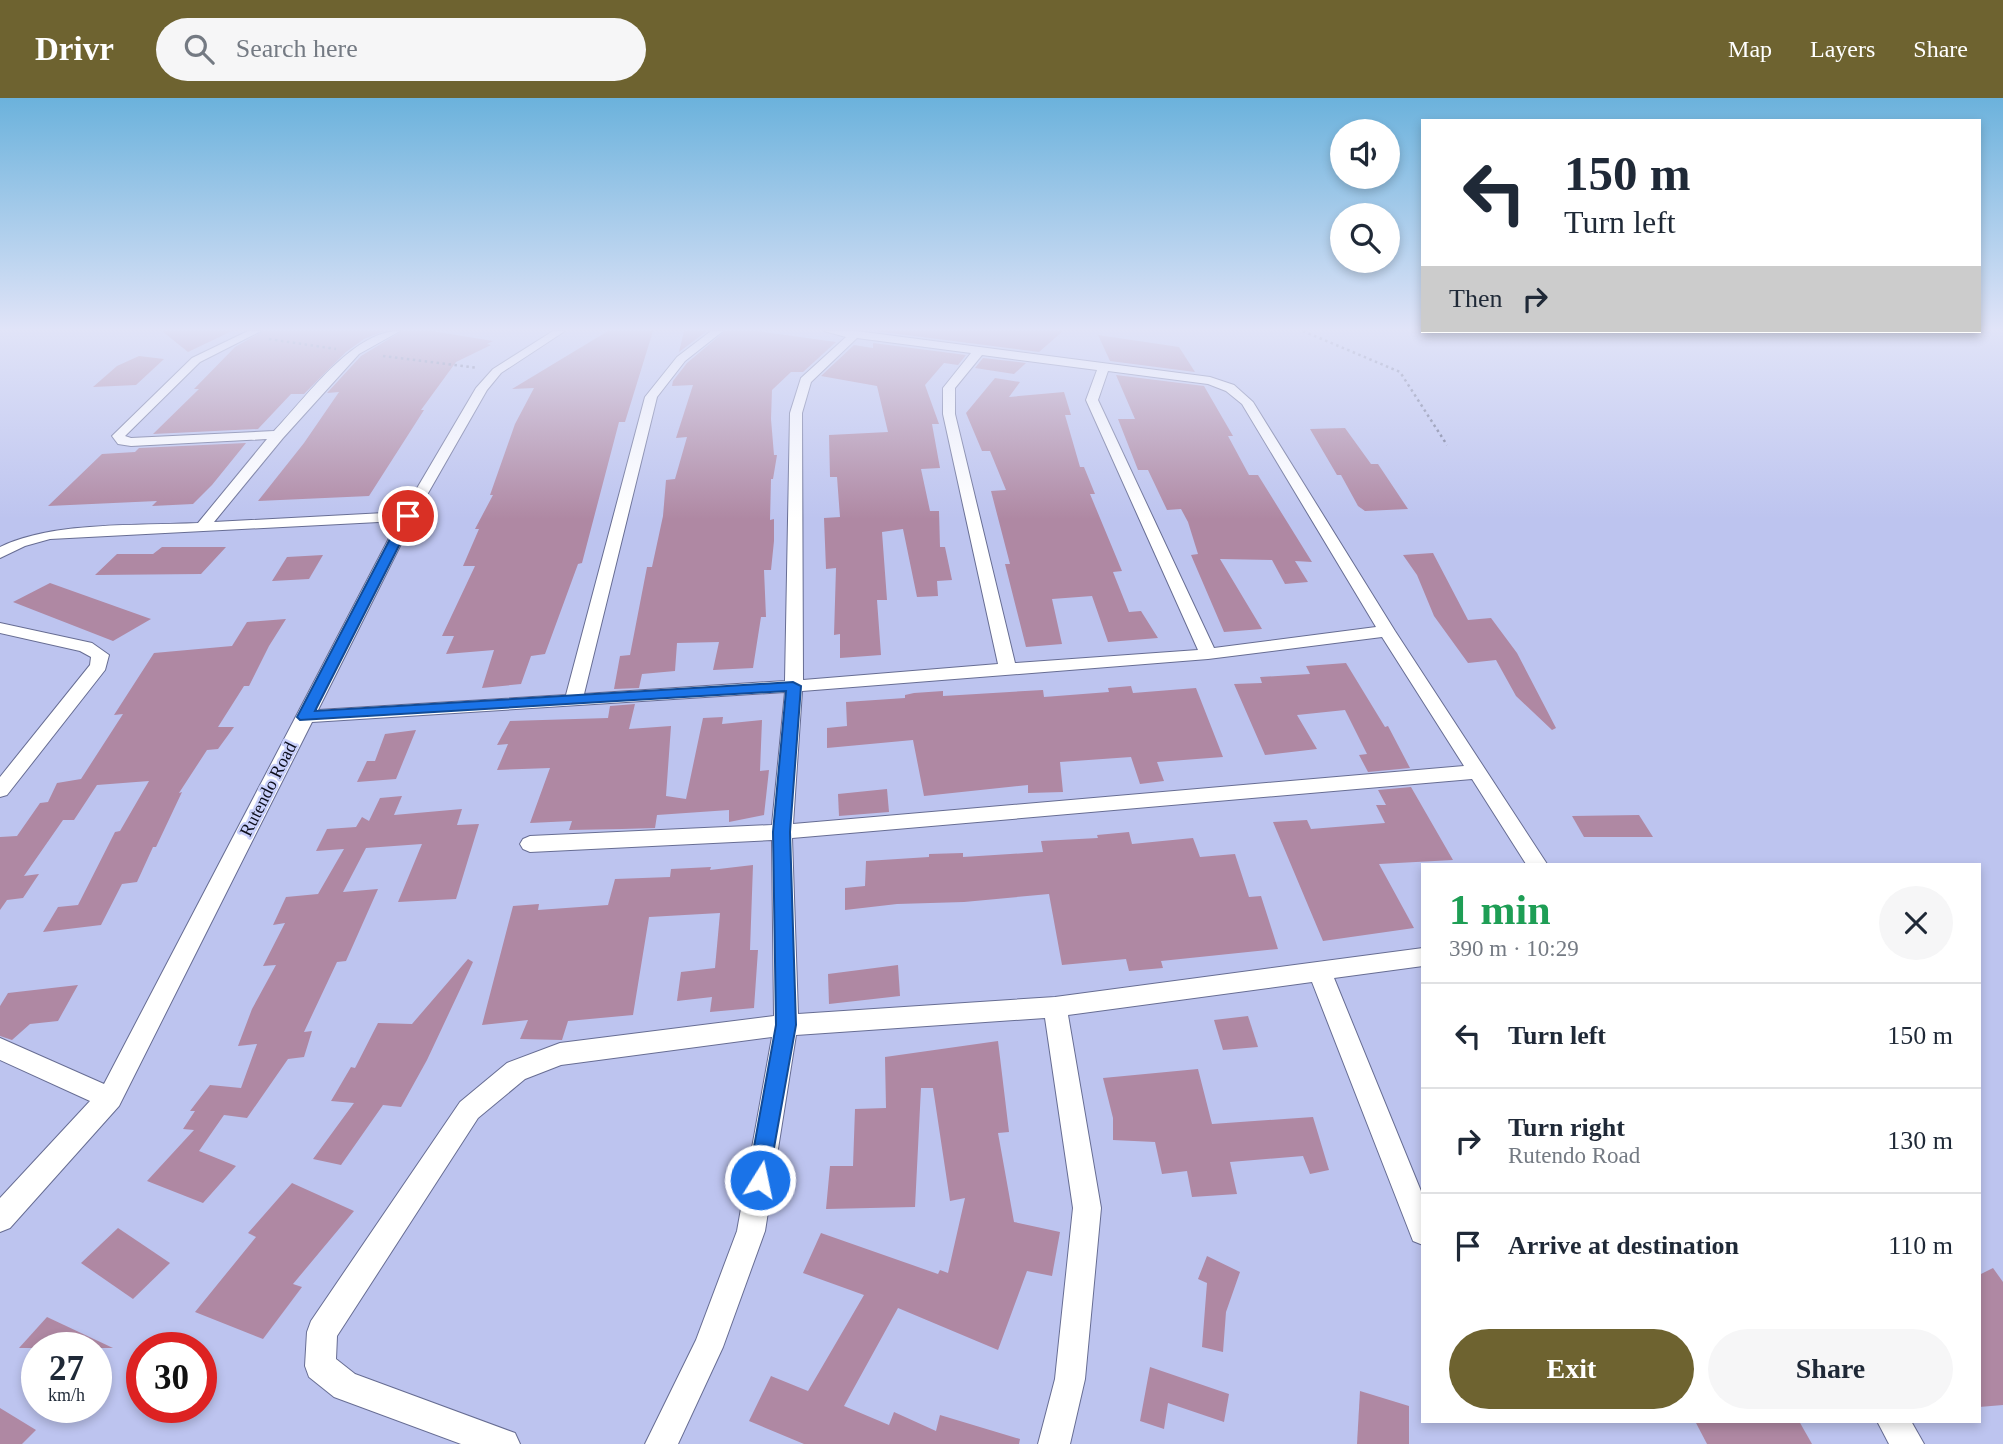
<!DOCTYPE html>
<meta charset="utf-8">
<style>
body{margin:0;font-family:Georgia,serif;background:#f6f6f7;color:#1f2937;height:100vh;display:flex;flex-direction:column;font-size:26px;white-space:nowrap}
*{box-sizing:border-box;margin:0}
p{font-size:23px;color:#747a83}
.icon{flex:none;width:38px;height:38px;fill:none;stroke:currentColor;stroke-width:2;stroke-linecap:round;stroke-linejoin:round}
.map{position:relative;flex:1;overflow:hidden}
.sheet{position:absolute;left:1421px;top:765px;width:560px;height:560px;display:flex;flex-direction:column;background:#fff;border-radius:0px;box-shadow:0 4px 10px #0003}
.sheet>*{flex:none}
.guide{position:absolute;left:1421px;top:21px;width:560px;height:214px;border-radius:0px;box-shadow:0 4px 10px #0003;background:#fff;color:#1f2937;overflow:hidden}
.tools{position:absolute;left:1330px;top:21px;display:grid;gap:14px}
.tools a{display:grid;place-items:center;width:70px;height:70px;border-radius:50%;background:#fff;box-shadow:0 4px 10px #0003;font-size:35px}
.speed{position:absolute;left:21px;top:1234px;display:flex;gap:14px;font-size:35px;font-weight:700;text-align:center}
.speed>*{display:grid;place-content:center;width:91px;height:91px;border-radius:50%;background:#fff;box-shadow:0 4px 10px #0003;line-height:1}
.speed small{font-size:18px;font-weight:400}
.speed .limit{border:10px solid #d22;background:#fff;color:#111}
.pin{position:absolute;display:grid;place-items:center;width:60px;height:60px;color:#fff;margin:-30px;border:4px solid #fff;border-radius:50%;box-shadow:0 2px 7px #0007}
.me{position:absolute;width:77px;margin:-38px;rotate:10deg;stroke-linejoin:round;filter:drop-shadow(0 0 5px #0008)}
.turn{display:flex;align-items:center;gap:24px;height:147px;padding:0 28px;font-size:32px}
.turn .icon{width:91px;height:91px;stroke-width:2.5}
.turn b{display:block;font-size:49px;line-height:60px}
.then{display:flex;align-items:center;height:66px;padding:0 28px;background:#0003;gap:14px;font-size:26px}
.round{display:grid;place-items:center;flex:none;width:74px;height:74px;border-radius:37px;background:#f6f6f7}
.head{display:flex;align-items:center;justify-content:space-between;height:119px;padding:0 28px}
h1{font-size:42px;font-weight:700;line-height:52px;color:#1e9e55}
.action{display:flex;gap:14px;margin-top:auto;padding:14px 28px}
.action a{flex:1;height:80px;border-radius:42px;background:#6e6330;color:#fff;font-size:28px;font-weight:700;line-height:80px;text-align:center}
.action a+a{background:#f6f6f7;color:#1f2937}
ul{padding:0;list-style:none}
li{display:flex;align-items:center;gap:21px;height:105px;padding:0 28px;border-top:2px solid #e0e1e3}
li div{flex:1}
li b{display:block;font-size:26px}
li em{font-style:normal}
header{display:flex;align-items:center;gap:42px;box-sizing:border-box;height:98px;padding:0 35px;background:#6e6330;color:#fff}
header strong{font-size:33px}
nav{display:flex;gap:38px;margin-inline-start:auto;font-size:24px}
.search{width:490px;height:63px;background:#f6f6f7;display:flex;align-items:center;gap:18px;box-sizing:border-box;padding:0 24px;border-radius:38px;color:#747a83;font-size:26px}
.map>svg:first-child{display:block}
.building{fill:#af88a3}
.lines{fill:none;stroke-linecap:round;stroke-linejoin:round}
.minor-casing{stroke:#676d93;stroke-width:2}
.path{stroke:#686d8a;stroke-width:2.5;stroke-dasharray:2.5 3.5;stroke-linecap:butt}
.minor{fill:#fff;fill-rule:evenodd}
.route{fill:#1a73e8;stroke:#114b97;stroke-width:2}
.labels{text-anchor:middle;stroke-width:5;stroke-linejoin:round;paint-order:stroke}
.street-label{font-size:18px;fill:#0d0f1d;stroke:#cad1fc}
</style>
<header>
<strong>Drivr</strong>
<div class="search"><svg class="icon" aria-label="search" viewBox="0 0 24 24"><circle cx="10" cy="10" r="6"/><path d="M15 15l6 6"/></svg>Search here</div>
<nav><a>Map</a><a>Layers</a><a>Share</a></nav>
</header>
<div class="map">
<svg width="2003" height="1346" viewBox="0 0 2003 1346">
<rect width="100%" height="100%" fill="#bdc4ef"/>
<g class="building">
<path d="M162,233H232L188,254Z"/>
<path d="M263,233H384L364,241L346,254L304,296H291L258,331L153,336L199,291H194L235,249Z"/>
<path d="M402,233H432L493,243L487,246L491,247L456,264L421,312H424L369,398L258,403L304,345L339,294L327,295L361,258Z"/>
<path d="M608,233H653L625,324H619L582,465L578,466L545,556L531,558L521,586L482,590L494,552L446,556L454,538H442L475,468H463L479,431H475L493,397H490L515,326L534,290L512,291Z"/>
<path d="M684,233H707L679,254Z"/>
<path d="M725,233H757L836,244L803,274H791L772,292L771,321L774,357H777L773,381H771L770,422L774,421V443L771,472H764L766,519H761L753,570L713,572L719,544L677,545L675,573L642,576L639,590L614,591L620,558L630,557L647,469H652L663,418L666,382L675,381L687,339L676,340L693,287L672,288L673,283L687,265Z"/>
<path d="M875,233H1063L1039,254Z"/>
<path d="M1098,237L1179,249L1195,274L1110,263Z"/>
<path d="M873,245L966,257L958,267L944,265L925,287L939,326H932L940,370L921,371L930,413H939L940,449H945L952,482L937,483L938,498L917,499L903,431L882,434L887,502H877L881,557L840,560V536L834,537L836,470L826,471L824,420L840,419L837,379H830L829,337L888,334L877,288L821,278L854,247L873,250Z"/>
<path d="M139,258L164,261L136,287L93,289L117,268Z"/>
<path d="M983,260L1026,265L1014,276L975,270Z"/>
<path d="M1116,277L1204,288L1233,338H1228L1249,377H1258L1312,464L1295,463L1308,484L1285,486L1272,462L1220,461L1262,531L1224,534L1191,457L1198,456L1188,424L1181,411L1167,412L1148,372H1138L1118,321H1135Z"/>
<path d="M995,280L1020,284L1009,299L1064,294L1071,317H1065L1080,369H1084L1095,396H1090L1122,473L1113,474L1129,514L1141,513L1158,540L1108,544L1092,498L1052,501L1062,546L1026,549L1005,466H1010L991,393L1006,392L990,353H982L966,315Z"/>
<path d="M1345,330L1371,366H1378L1408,411L1365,413L1358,408L1341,377H1337L1310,331Z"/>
<path d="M246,345L212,387L193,406L152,408L157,403L48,408L102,356L135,354L139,350Z"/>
<path d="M162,449H226L201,476L95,477L117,456H153Z"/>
<path d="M1433,455L1468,522L1491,520L1517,555L1556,630L1552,632L1516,598L1496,562L1468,565L1434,518L1417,477L1403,457Z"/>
<path d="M323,457L309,481L272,483L287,459Z"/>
<path d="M50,485L151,521L113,543L13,504Z"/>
<path d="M286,521L269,548L249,588H244L218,629H234L218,651L207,652L179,695L182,694L156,749H153L137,784L122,786L101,827L43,834L58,809L78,807L115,734L120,733L149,683L97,687L74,722H63L24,778L39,776L23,800L7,802L0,812V739L17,738L40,705L48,704L57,685L81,681L123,616L114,617L154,555L232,548L247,524Z"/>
<path d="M1346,565L1385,629L1388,628L1410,670L1368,674L1359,657L1367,656L1345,612L1297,617L1317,651L1265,657L1234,586L1262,585L1260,579L1310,576L1306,568Z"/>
<path d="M1131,588L1133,595L1196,590L1223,659L1157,664L1164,683L1140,686L1131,659L1060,664L1063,694L1028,695V687L924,698L913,642L827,650V630L847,628L846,604L905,600V597L914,595L943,593V598L1043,592L1044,599L1109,594L1108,590Z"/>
<path d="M635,606L629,631L671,628L666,698L686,701L703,620L723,619L722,626L762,622L760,673L769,672L764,717L729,724V712L657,717L655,730L622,731L569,732L572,723L530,725L550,670L497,672L508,646L497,647L510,623L608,620L610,608Z"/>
<path d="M416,632L396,681L357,684L367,663H375L385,636Z"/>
<path d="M1411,689L1453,762L1379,766L1414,830L1323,843L1273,724L1307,722L1311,731L1385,725L1376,707H1386L1378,692Z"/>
<path d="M887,691L889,714L839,718L838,696Z"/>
<path d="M402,698L394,717L462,711L457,727L479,726L456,801L398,804L422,746L366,750L343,794L378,791L346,863L337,864L304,934L312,933L304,959L288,961L247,1020L224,1017L199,1053L236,1068L203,1105L147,1083L194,1032L183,1031L195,1013H190L210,987L241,990L257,946L238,948L252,911L276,867L263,868L285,825L273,827L286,799L318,796L344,751L316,753L327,731L356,729L362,719L369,723L380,700Z"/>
<path d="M1639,717L1653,739H1584L1572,718Z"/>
<path d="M1129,734L1132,746L1193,740L1200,759L1235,756L1249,799L1261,798L1278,851L1161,863L1163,870L1129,873L1126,861L1062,867L1049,796L964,804L897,806L845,812V790L865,788L866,763L929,759V756L963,755V759L1043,754L1041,743L1098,740L1097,737Z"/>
<path d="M753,767L750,852H758L754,910L710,914L712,899L677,903L681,874L715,870L720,815L649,819L633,917L568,923L562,942L520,941L528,922L482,927L513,808L539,806L538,812L608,807L615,781L670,779L671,771L711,769L710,772Z"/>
<path d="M468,861L473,864L427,962L401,1009L383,1007L341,1067L313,1061L354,1005L331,1003L351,969L355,970L378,925L412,926Z"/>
<path d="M898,867L900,898L829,906L828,876Z"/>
<path d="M78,887L58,923L30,926L12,942L0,938V908L8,895Z"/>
<path d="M1248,918L1258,949L1223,952L1214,922Z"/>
<path d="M998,943L1009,1034L998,1035L1014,1124L1060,1134L1052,1178L1027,1173L998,1252L898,1210L844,1308L889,1327L894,1314L936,1333L940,1317L1020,1341L1019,1346H804L749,1323L771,1278L808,1293L864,1197L803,1175L821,1135L938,1176L940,1172L948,1175L965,1100L950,1103L933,990H921L915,1109L826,1111L830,1068H853L855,1011L886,1010L885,959Z"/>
<path d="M1198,971L1212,1026L1313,1019L1329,1072L1310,1076L1303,1058L1230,1064L1237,1096L1192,1099L1187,1073L1162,1076L1155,1044L1113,1042V1020L1103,980Z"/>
<path d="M292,1085L354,1113L293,1186L302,1189L263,1241L195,1214L256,1139L248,1135Z"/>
<path d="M118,1130L170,1165L133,1201L81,1165Z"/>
<path d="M1207,1158L1240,1174L1226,1214L1223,1254L1202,1249L1207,1185L1198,1181Z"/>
<path d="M1993,1170L2003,1184V1307L1979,1309V1177Z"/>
<path d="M47,1219L113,1250H19Z"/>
<path d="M1150,1269L1229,1296L1224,1324L1168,1305L1164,1331L1140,1323Z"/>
<path d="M1360,1293L1409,1308V1346H1357Z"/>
<path d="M0,1310L36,1332L22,1346H0Z"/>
<path d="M1695,1323H1799L1812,1346H1707Z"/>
</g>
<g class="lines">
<defs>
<g id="minor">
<path d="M248,233H261L200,264L125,338L131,340L274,333C305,301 353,232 400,233L359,256L283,340L214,424L403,414L476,290L493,271L553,233H565L501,275L487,292L415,418L318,612L566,597L645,299L677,259L711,233H723L685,263L657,299L584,596L785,583L790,315L801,280L846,239L824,233H856L1210,279L1234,287L1253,304L1395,533L1547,766H1526L1472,681L792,740L798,916L1055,899L1423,850V868L1334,880L1423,1098V1147L1413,1143L1312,884L1068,917L1101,1110L1085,1281L1070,1346H1038L1055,1281L1073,1110L1045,920L796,937L765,1133L723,1249L678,1346H645L696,1242L737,1133L772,939L561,967L525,981L478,1020L337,1238L336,1261L355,1276L515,1335L520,1346H461L334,1299L309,1279L305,1268L307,1234L311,1223L460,1004L507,965L560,945L774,918L772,742L530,754L523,751L520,746L523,741L530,738L772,727L785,594L312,624L119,1008L10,1130L0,1134V1100L90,1003L0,962V940L104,986L398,423L50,441L25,448L0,460V449C53,423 138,428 198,425L267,341L131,348L118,346L112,338L192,260ZM857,240L971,255L943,290V316L998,566L803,582L802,315L811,284ZM982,257L1097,272L1086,302L1198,552L1015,565L955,316V290ZM1108,273L1208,286L1226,293L1242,306L1376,529L1214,550L1098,302ZM1382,539L1464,668L793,726L802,593L1208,561Z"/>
<path d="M0,525L92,545L109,557L105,572L7,697L0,699V679L90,567L91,559L80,553L0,535Z"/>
<path d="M1877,1323H1911L1924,1346H1889Z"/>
</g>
</defs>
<use href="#minor" class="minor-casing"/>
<g class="path">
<path d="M1303,233L1400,274L1447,347"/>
<path d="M269,241L336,251"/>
<path d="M383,258L478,270"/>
</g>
<use href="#minor" class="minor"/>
</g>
<linearGradient id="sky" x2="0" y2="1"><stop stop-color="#6bb2dc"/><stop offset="0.55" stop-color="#e1e4f8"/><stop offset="1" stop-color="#e1e4f8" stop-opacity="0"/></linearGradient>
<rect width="2003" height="421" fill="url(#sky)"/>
<path class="route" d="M408,414L414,418L315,613L793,584L801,588L790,734L796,927L767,1089L760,1092L752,1089L748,1082L776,927L773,734L786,593L300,622L297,619L402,418Z"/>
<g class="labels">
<g class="street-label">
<text transform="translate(268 691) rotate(-63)" y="6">Rutendo Road</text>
</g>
</g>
</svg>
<div class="tools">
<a><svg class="icon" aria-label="sound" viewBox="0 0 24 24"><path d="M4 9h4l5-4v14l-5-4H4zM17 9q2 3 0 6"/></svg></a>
<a><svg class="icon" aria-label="search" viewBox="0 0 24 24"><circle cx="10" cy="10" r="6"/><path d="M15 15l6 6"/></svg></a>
</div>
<div class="speed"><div>27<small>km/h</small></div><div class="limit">30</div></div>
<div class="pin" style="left:408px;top:418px;background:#d93025"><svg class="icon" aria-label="arrive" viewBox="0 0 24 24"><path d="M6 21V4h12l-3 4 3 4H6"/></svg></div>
<svg class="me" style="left:760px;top:1082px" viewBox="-20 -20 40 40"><circle r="17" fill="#1a73e8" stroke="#fff" stroke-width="3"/><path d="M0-11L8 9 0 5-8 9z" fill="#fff"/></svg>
<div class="guide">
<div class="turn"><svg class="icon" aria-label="left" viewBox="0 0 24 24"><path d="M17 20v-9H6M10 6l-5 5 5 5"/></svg><div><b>150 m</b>Turn left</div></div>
<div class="then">Then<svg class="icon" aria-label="right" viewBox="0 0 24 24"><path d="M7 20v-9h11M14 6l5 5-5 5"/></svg></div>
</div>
<section class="sheet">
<div class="head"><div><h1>1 min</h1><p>390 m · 10:29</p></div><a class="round"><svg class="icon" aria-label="close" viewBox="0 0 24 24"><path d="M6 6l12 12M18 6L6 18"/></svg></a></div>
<ul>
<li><svg class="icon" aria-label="left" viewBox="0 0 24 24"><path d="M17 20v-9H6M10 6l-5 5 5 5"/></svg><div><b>Turn left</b></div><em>150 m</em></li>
<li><svg class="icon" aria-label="right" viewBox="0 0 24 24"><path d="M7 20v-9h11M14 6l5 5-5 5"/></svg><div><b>Turn right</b><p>Rutendo Road</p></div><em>130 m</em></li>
<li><svg class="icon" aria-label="arrive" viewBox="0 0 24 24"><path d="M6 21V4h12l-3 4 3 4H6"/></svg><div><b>Arrive at destination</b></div><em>110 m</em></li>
</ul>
<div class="action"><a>Exit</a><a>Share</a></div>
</section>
</div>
